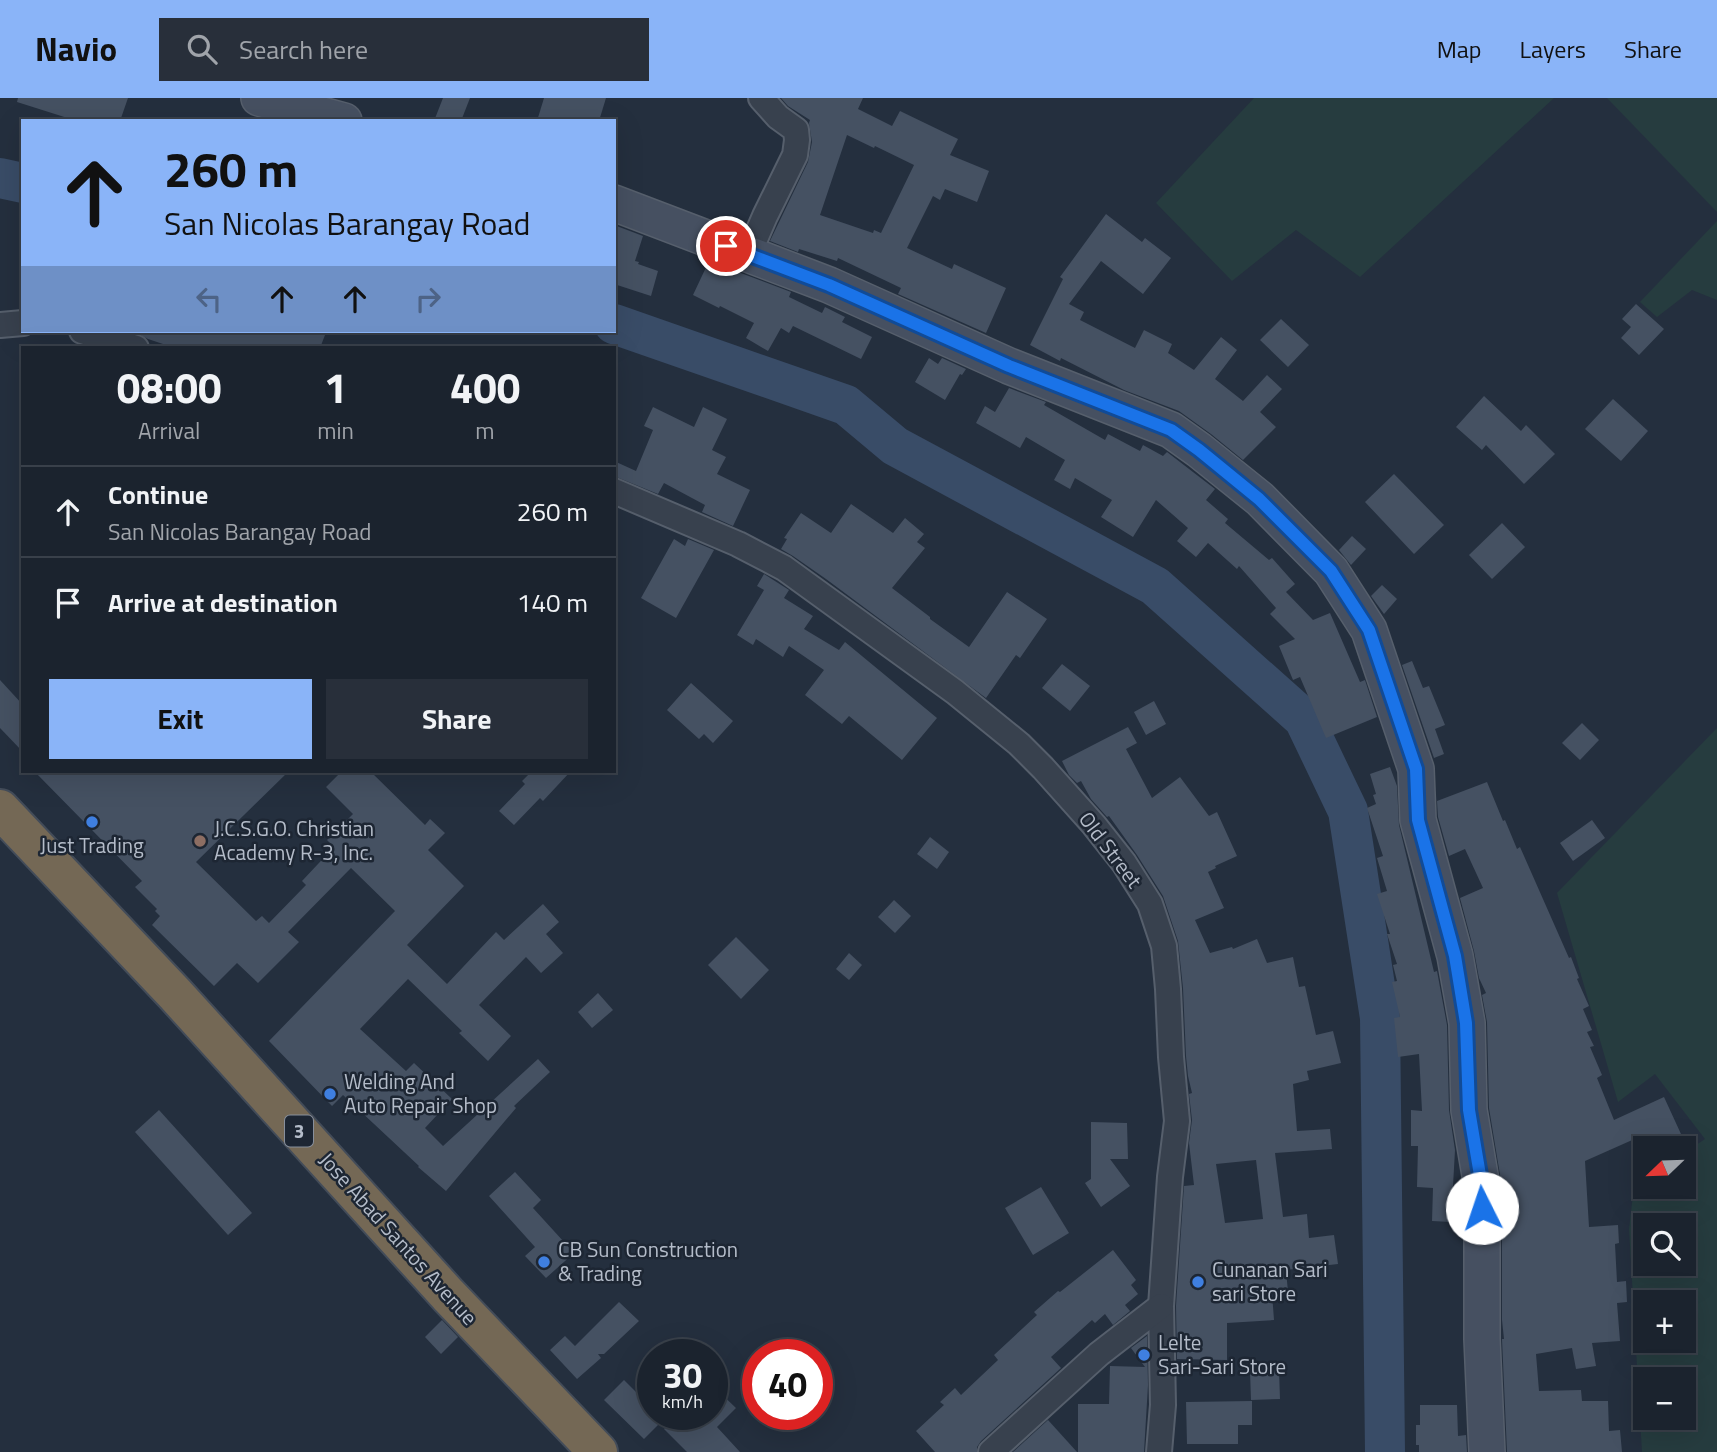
<!DOCTYPE html>
<meta charset="utf-8">
<style>
body{margin:0;font-family:"Titillium Web",sans-serif;background:#282f3a;color:#f1f3f6;height:100vh;display:flex;flex-direction:column;font-size:26px;white-space:nowrap}
*{box-sizing:border-box;margin:0}
p{font-size:23px;color:#a0a4aa}
.icon{flex:none;width:38px;height:38px;fill:none;stroke:currentColor;stroke-width:2;stroke-linecap:round;stroke-linejoin:round}
.map{position:relative;flex:1;overflow:hidden}
.side{position:absolute;left:21px;top:248px;width:595px;height:427px;display:flex;flex-direction:column;background:#1b232e;border-radius:0px;box-shadow:0 7px 28px #0002,0 0 0 2px #39404a}
.side>*{flex:none}
.hud{position:absolute;left:21px;top:21px;width:595px;height:214px;border-radius:0px;box-shadow:0 7px 28px #0002,0 0 0 2px #39404a;background:#8ab4f8;color:#111;overflow:hidden}
.needle{width:46px;rotate:247deg}
.fabs{position:absolute;left:1633px;top:1038px;display:grid;gap:14px}
.fabs a{display:grid;place-items:center;width:63px;height:63px;border-radius:0px;background:#1b232e;box-shadow:0 7px 28px #0002,0 0 0 2px #39404a;font-size:35px}
.speed{position:absolute;left:637px;top:1241px;display:flex;gap:14px;font-size:35px;font-weight:700;text-align:center}
.speed>*{display:grid;place-content:center;width:91px;height:91px;border-radius:50%;background:#1b232e;box-shadow:0 7px 28px #0002,0 0 0 2px #39404a;line-height:1}
.speed small{font-size:18px;font-weight:400}
.speed .limit{border:10px solid #d22;background:#fff;color:#111}
.pin{position:absolute;display:grid;place-items:center;width:60px;height:60px;color:#fff;margin:-30px;border:4px solid #fff;border-radius:50%;box-shadow:0 2px 7px #0007}
.me{position:absolute;width:77px;margin:-38px;rotate:356deg;stroke-linejoin:round;filter:drop-shadow(0 0 5px #0008)}
.turn{display:flex;align-items:center;gap:24px;height:147px;padding:0 28px;font-size:32px}
.turn .icon{width:91px;height:91px;stroke-width:2.5}
.turn b{display:block;font-size:49px;line-height:60px}
.lanes{display:flex;align-items:center;height:66px;padding:0 28px;background:#0003;justify-content:center;gap:35px;direction:ltr}
.lanes .off{opacity:.35}
.eta{display:flex;justify-content:space-evenly;align-items:center;height:119px;text-align:center}
.eta b{font-size:42px;font-weight:700;line-height:49px}
.action{display:flex;gap:14px;margin-top:auto;padding:14px 28px}
.action a{flex:1;height:80px;border-radius:0px;background:#8ab4f8;color:#111;font-size:28px;font-weight:700;line-height:80px;text-align:center}
.action a+a{background:#282f3a;color:#f1f3f6}
ul{padding:0;list-style:none}
li{display:flex;align-items:center;gap:21px;height:91px;padding:0 28px;border-top:2px solid #39404a}
li div{flex:1}
li b{display:block;font-size:26px}
li em{font-style:normal}
header{display:flex;align-items:center;gap:42px;box-sizing:border-box;height:98px;padding:0 35px;background:#8ab4f8;color:#111}
header strong{font-size:33px}
nav{display:flex;gap:38px;margin-inline-start:auto;font-size:24px}
.search{width:490px;height:63px;background:#282f3a;display:flex;align-items:center;gap:18px;box-sizing:border-box;padding:0 24px;border-radius:0px;color:#a0a4aa;font-size:26px}
.map>svg:first-child{display:block}
.green{fill:#263c3f;fill-rule:evenodd}
.lines{fill:none;stroke-linecap:round;stroke-linejoin:round}
.river{stroke:#394c67;stroke-width:40}
.building{fill:#455162;fill-rule:evenodd}
.street-casing{stroke:#565f6c;stroke-width:28}
.secondary-casing{stroke:#565f6c;stroke-width:38}
.highway-casing{stroke:#434c59;stroke-width:42}
.street{stroke:#38414e;stroke-width:24}
.secondary{stroke:#465061;stroke-width:35}
.highway{stroke:#746855;stroke-width:38}
.route-casing{stroke:#114b97;stroke-width:18}
.route{stroke:#1a73e8;stroke-width:12}
.shop-dot{fill:#3f7fe0;stroke:#1d2633;stroke-width:2.5}
.education-dot{fill:#8d6e63;stroke:#1d2633;stroke-width:2.5}
.labels{text-anchor:middle;stroke-width:5;stroke-linejoin:round;paint-order:stroke}
.shield{fill:#1d2633;stroke:#878f9c;stroke-width:2}
.shield-label{font-size:19px;font-weight:bold;fill:#b4bcc9}
.poi-label{font-size:21px;fill:#b4bcc9;stroke:#1d2633;text-anchor:start}
.street-label{font-size:21px;fill:#b4bcc9;stroke:#1d2633}
</style>
<header>
<strong>Navio</strong>
<div class="search"><svg class="icon" aria-label="search" viewBox="0 0 24 24"><circle cx="10" cy="10" r="6"/><path d="M15 15l6 6"/></svg>Search here</div>
<nav><a>Map</a><a>Layers</a><a>Share</a></nav>
</header>
<div class="map">
<svg width="1717" height="1354" viewBox="0 0 1717 1354">
<rect width="100%" height="100%" fill="#242f3e"/>
<g class="green">
<path d="M1254,0H1554L1360,179L1296,132L1232,183L1156,105Z"/>
<path d="M1607,0H1717V114Z"/>
<path d="M1717,123V202L1692,192L1657,219L1640,204Z"/>
<path d="M1717,630V1354H1642L1629,1131L1634,1088L1645,1081V1088H1684V1055L1705,1041L1655,976L1618,1004L1557,795ZM1645,1127H1684V1166H1645ZM1645,1204H1684V1242H1645ZM1645,1281H1684V1320H1645Z"/>
</g>
<g class="lines">
<g class="river">
<path d="M0,80L23,85"/>
<path d="M614,226L846,307L895,348L1155,488L1304,621L1348,713L1380,920L1385,1354"/>
</g>
</g>
<g class="building">
<path d="M18,0H128L120,23H77L17,4Z"/>
<path d="M443,0H470L461,23H434Z"/>
<path d="M544,0H606L599,23H537Z"/>
<path d="M781,0H863L858,11L892,28L900,13L958,41L950,57L989,73L977,104L945,91L940,102L933,98L907,150L952,171L954,166L1006,190L986,235L898,196L901,190L838,160L837,163L799,151L798,154L770,143L808,64L812,44L809,25L810,22L788,8ZM847,37L874,50L875,48L914,67L881,135L874,132L873,135L820,117Z"/>
<path d="M1106,116L1142,144L1145,140L1171,160L1143,196L1101,163L1069,206L1084,214L1080,222L1135,250L1144,232L1172,246L1168,255L1194,272L1221,239L1237,252L1215,281L1243,303L1267,277L1282,291L1260,314L1276,329L1243,362L1211,336L1179,313L1124,292L1061,260L1060,263L1030,247L1063,181L1060,179Z"/>
<path d="M614,127L643,138L635,163L639,164L638,166L658,173L651,198L614,186Z"/>
<path d="M709,163L791,194L789,199L822,215L825,209L845,219L842,224L872,239L861,261L793,228L789,235L781,230L768,253L746,240L754,225L720,208L719,210L693,197Z"/>
<path d="M1636,206L1664,231L1639,257L1621,240L1631,229L1622,221Z"/>
<path d="M1281,221L1309,247L1288,269L1260,242Z"/>
<path d="M133,233H315L325,237L320,250H175L148,241Z"/>
<path d="M929,260L938,266L942,260L966,271L962,277L960,276L945,302L915,284Z"/>
<path d="M1009,290L1046,304L1044,307L1105,342L1108,336L1140,353L1143,347L1163,358L1167,354L1215,391L1206,402L1228,421L1225,425L1269,462L1272,460L1295,486L1286,494L1313,522L1330,515L1360,584L1365,582L1377,619L1326,640L1300,579L1293,582L1279,548L1295,541L1270,516L1276,510L1239,468L1237,471L1208,445L1196,459L1177,443L1188,430L1156,402L1133,439L1101,419L1112,402L1075,380L1070,391L1054,382L1065,362L1026,339L1020,350L976,325L985,308L995,314Z"/>
<path d="M1484,298L1521,333L1526,327L1555,356L1524,386L1486,347L1482,352L1456,329Z"/>
<path d="M1613,301L1648,333L1621,363L1585,331Z"/>
<path d="M653,309L694,329L703,309L727,321L712,352L726,359L717,376L750,392L733,428L702,414L705,407L664,385L658,396L614,378V363L636,373L653,332L644,328Z"/>
<path d="M1394,376L1444,427L1414,456L1365,404Z"/>
<path d="M851,406L893,435L905,420L924,436L917,444L925,450L892,490L930,519V521L969,549L1007,494L1047,521L1020,560L1016,557L986,600L826,481L793,458L781,451L787,441L784,440L801,415L831,435Z"/>
<path d="M1502,425L1525,449L1492,481L1469,457Z"/>
<path d="M1352,438L1366,451L1351,467L1339,452Z"/>
<path d="M674,441L685,448L688,441L714,452L676,520L641,500Z"/>
<path d="M764,476L789,492L784,500L813,518L804,531L839,552L845,544L937,620L902,662L849,618L842,626L805,597L824,572L789,548L783,559L756,541L753,547L737,537L764,492L757,488Z"/>
<path d="M1382,487L1397,501L1384,516L1371,498Z"/>
<path d="M1412,563L1423,590L1429,588L1445,627L1435,631L1444,656L1434,660L1402,567Z"/>
<path d="M1062,566L1090,588L1070,613L1042,590Z"/>
<path d="M0,582L23,607V654L0,630Z"/>
<path d="M691,585L733,623L713,645L704,636L699,641L667,612Z"/>
<path d="M1154,603L1166,626L1146,637L1134,614Z"/>
<path d="M1582,625L1599,642L1580,662L1562,645Z"/>
<path d="M1128,629L1137,645L1126,651L1152,700L1180,679L1209,718L1217,714L1237,758L1215,768L1216,770L1208,774L1224,810L1195,822L1210,855L1232,849L1233,851L1257,841L1267,865L1293,859L1299,889L1305,888L1316,937L1333,933L1341,965L1307,973L1309,982L1293,986L1297,1033L1330,1031L1332,1051L1275,1055L1283,1119L1307,1116L1309,1140L1334,1137L1338,1166L1286,1172L1288,1194L1272,1195L1274,1222L1227,1225V1262L1177,1261L1176,1208L1184,1088L1194,1087L1189,1045L1192,1022L1189,996L1192,995L1188,978L1186,958L1183,890L1178,843L1163,798L1137,757L1109,718L1107,719L1091,701L1081,683L1077,685L1069,677L1062,663ZM1256,1062L1263,1121L1225,1125L1216,1066Z"/>
<path d="M1390,669L1397,688L1399,727L1434,874L1437,873L1447,927L1449,1012L1455,1052L1451,1124L1432,1123L1433,1090L1417,1089L1418,1048H1411V1012L1422,1013L1419,956L1398,959L1394,920L1400,919L1392,884L1397,883L1393,867L1397,866L1387,836H1390L1377,796L1387,793L1377,760L1383,758L1367,710L1376,706L1373,697L1376,696L1370,676Z"/>
<path d="M35,674H288L196,764L256,823L262,818L269,825L306,787L302,783L334,749L327,742L353,716L326,689L341,674H371L425,727L430,721L445,735L428,752L464,788L407,847L447,886L496,834L504,842L543,806L559,824L546,836L563,855L541,875L526,859L479,907L511,938L488,963L459,935L462,933L408,881L360,931L406,973L414,965L452,1001L425,1030L443,1048L538,961L550,974L514,1008L516,1010L446,1093L418,1069L419,1068L404,1054L343,997L332,1008L269,943L395,813L351,770L288,834L299,844L258,885L237,865L214,888L152,827L160,818L155,813L157,811L135,789L142,783Z"/>
<path d="M531,674H570L543,703L540,700L514,727L499,713L525,686L522,683Z"/>
<path d="M1487,684L1503,723L1505,722L1517,751L1520,749L1569,860L1571,859L1579,880L1577,881L1589,908L1583,911L1592,932L1587,934L1594,948L1590,949L1602,977L1597,980L1614,1022L1664,999L1681,1036L1650,1050H1645L1644,1052L1639,1039L1585,1063L1589,1129L1618,1127L1619,1145L1615,1146L1617,1184L1626,1183L1627,1204L1617,1205L1620,1243L1592,1245L1596,1268L1576,1271L1572,1250L1536,1256L1539,1293L1581,1292L1582,1303H1608L1609,1333L1620,1332L1622,1354H1507L1502,1241H1504L1502,1222V1089L1489,1010L1487,924L1482,897L1486,895L1479,880L1474,853L1460,800L1483,790L1465,751L1449,758L1438,719L1437,703Z"/>
<path d="M1592,722L1605,740L1573,763L1560,745Z"/>
<path d="M930,739L949,754L937,771L917,756Z"/>
<path d="M894,802L911,818L895,835L878,819Z"/>
<path d="M736,839L769,872L741,901L708,867Z"/>
<path d="M849,855L862,867L849,882L836,871Z"/>
<path d="M598,895L613,912L592,930L578,914Z"/>
<path d="M159,1012L252,1115L228,1137L135,1034Z"/>
<path d="M1091,1024L1127,1025L1128,1061H1110L1130,1088L1101,1109L1085,1085L1091,1081Z"/>
<path d="M515,1074L541,1102L533,1110L574,1155L546,1180L525,1158L535,1149L489,1098Z"/>
<path d="M1041,1089L1069,1135L1033,1157L1005,1110Z"/>
<path d="M1113,1152L1136,1182L1131,1187L1138,1196L1125,1207L1130,1213L1113,1227L1105,1216L1095,1225L1092,1222L1051,1259L1061,1270L981,1343L977,1349V1354H935L916,1333L944,1307L940,1304L955,1290L961,1297L998,1262L994,1257L1037,1217L1034,1214L1058,1193L1060,1194Z"/>
<path d="M619,1204L639,1223L604,1256H598L601,1260L577,1281L550,1252L565,1238L575,1248Z"/>
<path d="M442,1222L458,1239L441,1256L425,1239Z"/>
<path d="M1147,1238L1148,1287L1144,1354H1078V1306H1109L1110,1268L1145,1269L1131,1250Z"/>
<path d="M1279,1272L1280,1301L1251,1302L1250,1273Z"/>
<path d="M624,1282L653,1311V1316H658L663,1322L644,1341L604,1302Z"/>
<path d="M712,1287L736,1310L717,1329L740,1354H687L664,1331L679,1316H712Z"/>
<path d="M1252,1303V1327H1238V1346H1187L1186,1304Z"/>
<path d="M1420,1307H1457L1458,1338L1466,1337L1467,1354H1419V1347H1416V1327H1420Z"/>
<path d="M1048,1322L1077,1354H1013Z"/>
</g>
<g class="lines">
<defs>
<g id="street">
<path d="M748,157L765,118L795,57L797,42L796,32L778,19L761,0"/>
<path d="M0,227L23,225"/>
<path d="M82,233L136,250"/>
<path d="M614,393L738,446L784,470L955,594L1019,646L1043,670L1094,727L1124,765L1150,806L1164,848L1168,891L1171,959L1177,1023L1170,1079L1161,1208L1163,1307L1159,1354"/>
<path d="M991,1354L1099,1256L1161,1208"/>
</g>
<g id="secondary">
<path d="M259,0L344,23"/>
<path d="M614,105L829,187L1009,268L1171,332L1199,352L1260,401L1331,473L1369,532L1416,671L1418,722L1455,858L1467,925L1469,1012L1482,1089V1241L1487,1354"/>
</g>
<path id="highway" d="M0,711L175,896L448,1197L598,1354"/>
</defs>
<use href="#street" class="street-casing"/>
<use href="#secondary" class="secondary-casing"/>
<use href="#highway" class="highway-casing"/>
<use href="#street" class="street"/>
<use href="#secondary" class="secondary"/>
<use href="#highway" class="highway"/>
</g>
<g class="lines">
<defs>
<path id="route" d="M726,148L829,187L1009,268L1171,332L1199,352L1259,401L1331,473L1369,532L1416,671L1418,722L1455,858L1466,925L1469,1012L1482,1089V1110"/>
</defs>
<use href="#route" class="route-casing"/>
<use href="#route" class="route"/>
</g>
<g class="shop-dot">
<circle cx="92" cy="724" r="7"/>
<circle cx="330" cy="996" r="7"/>
<circle cx="544" cy="1164" r="7"/>
<circle cx="1198" cy="1184" r="7"/>
<circle cx="1144" cy="1257" r="7"/>
</g>
<circle class="education-dot" cx="200" cy="743" r="7"/>
<g class="labels">
<rect class="shield" x="285" y="1017.5" width="28" height="31" rx="5"/>
<g class="shield-label">
<text x="299" y="1040">3</text>
</g>
<g class="poi-label">
<text x="214" y="738">J.C.S.G.O. Christian<tspan x="214" dy="24">Academy R-3, Inc.</tspan></text>
<text x="92" y="755" text-anchor="middle">Just Trading</text>
<text x="344" y="991">Welding And<tspan x="344" dy="24">Auto Repair Shop</tspan></text>
<text x="558" y="1159">CB Sun Construction<tspan x="558" dy="24">&amp; Trading</tspan></text>
<text x="1212" y="1179">Cunanan Sari<tspan x="1212" dy="24">sari Store</tspan></text>
<text x="1158" y="1252">Lelte<tspan x="1158" dy="24">Sari-Sari Store</tspan></text>
</g>
<g class="street-label">
<text transform="translate(1110 752) rotate(53)" y="7">Old Street</text>
<text transform="translate(398 1141) rotate(48)" y="7">Jose Abad Santos Avenue</text>
</g>
</g>
</svg>
<div class="fabs">
<a><svg class="needle" viewBox="-14 -14 28 28"><path d="M0-13l5 13h-10z" fill="#e53935"/><path d="M0 13l5-13h-10z" fill="#a0a4aa"/></svg></a>
<a><svg class="icon" aria-label="search" viewBox="0 0 24 24"><circle cx="10" cy="10" r="6"/><path d="M15 15l6 6"/></svg></a>
<a>+</a>
<a>−</a>
</div>
<div class="speed"><div>30<small>km/h</small></div><div class="limit">40</div></div>
<div class="pin" style="left:726px;top:148px;background:#d93025"><svg class="icon" aria-label="arrive" viewBox="0 0 24 24"><path d="M6 21V4h12l-3 4 3 4H6"/></svg></div>
<svg class="me" style="left:1482px;top:1110px" viewBox="-20 -20 40 40"><circle r="19" fill="#fff"/><path d="M0-13L10 11 0 6-10 11z" fill="#1a73e8"/></svg>
<div class="hud">
<div class="turn"><svg class="icon" aria-label="ahead" viewBox="0 0 24 24"><path d="M12 20V5M6 11l6-6 6 6"/></svg><div><b>260 m</b>San Nicolas Barangay Road</div></div>
<div class="lanes"><svg class="icon off" aria-label="left" viewBox="0 0 24 24"><path d="M17 20v-9H6M10 6l-5 5 5 5"/></svg><svg class="icon" aria-label="ahead" viewBox="0 0 24 24"><path d="M12 20V5M6 11l6-6 6 6"/></svg><svg class="icon" aria-label="ahead" viewBox="0 0 24 24"><path d="M12 20V5M6 11l6-6 6 6"/></svg><svg class="icon off" aria-label="right" viewBox="0 0 24 24"><path d="M7 20v-9h11M14 6l5 5-5 5"/></svg></div>
</div>
<section class="side">
<div class="eta">
<div><b>08:00</b><p>Arrival</p></div>
<div><b>1</b><p>min</p></div>
<div><b>400</b><p>m</p></div>
</div>
<ul>
<li><svg class="icon" aria-label="ahead" viewBox="0 0 24 24"><path d="M12 20V5M6 11l6-6 6 6"/></svg><div><b>Continue</b><p>San Nicolas Barangay Road</p></div><em>260 m</em></li>
<li><svg class="icon" aria-label="arrive" viewBox="0 0 24 24"><path d="M6 21V4h12l-3 4 3 4H6"/></svg><div><b>Arrive at destination</b></div><em>140 m</em></li>
</ul>
<div class="action"><a>Exit</a><a>Share</a></div>
</section>
</div>
